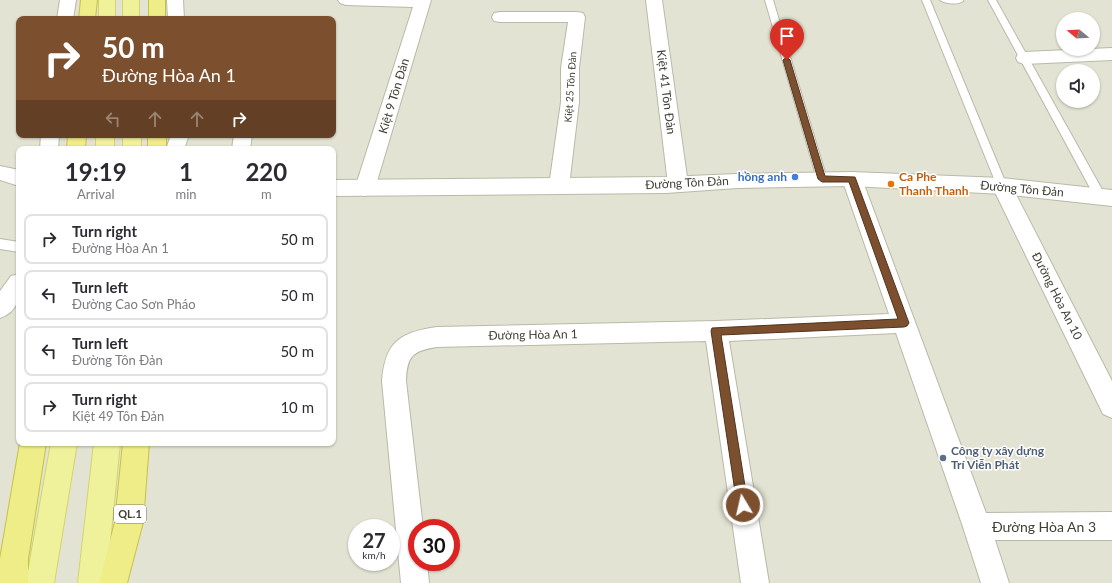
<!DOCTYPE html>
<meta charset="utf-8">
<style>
body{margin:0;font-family:Lato,sans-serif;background:#f7f7f7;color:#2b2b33;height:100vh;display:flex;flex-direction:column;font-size:15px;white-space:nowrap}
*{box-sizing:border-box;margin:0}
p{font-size:13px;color:#7c7c81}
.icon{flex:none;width:22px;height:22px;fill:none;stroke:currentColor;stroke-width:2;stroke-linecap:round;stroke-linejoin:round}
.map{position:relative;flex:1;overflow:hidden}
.details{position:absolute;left:16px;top:146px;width:320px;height:300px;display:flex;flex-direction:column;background:#fff;border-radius:8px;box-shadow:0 1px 3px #0004}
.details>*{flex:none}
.guide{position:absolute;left:16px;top:16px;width:320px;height:122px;border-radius:8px;box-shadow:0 1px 3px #0004;background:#7c502f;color:#fff;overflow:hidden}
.needle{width:26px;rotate:288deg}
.buttons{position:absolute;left:1056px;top:12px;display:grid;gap:8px}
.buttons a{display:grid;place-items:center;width:44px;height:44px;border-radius:50%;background:#fff;box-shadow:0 1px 3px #0004;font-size:20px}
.speed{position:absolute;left:348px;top:519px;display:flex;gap:8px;font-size:20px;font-weight:700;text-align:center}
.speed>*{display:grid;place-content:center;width:52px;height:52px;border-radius:50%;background:#fff;box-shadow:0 1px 3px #0004;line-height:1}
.speed small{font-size:10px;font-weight:400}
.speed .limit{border:6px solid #d22;background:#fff;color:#111}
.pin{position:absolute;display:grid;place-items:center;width:34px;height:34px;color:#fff;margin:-41px -17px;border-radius:50% 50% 50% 0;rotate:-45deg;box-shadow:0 0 4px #0007}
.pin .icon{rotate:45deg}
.me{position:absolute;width:44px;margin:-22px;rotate:351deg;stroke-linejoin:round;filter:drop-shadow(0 0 3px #0008)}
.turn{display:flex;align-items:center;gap:14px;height:84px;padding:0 20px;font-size:18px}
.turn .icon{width:52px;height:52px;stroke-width:2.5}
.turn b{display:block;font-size:28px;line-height:34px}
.lanes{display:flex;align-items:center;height:38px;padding:0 20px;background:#0003;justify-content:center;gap:20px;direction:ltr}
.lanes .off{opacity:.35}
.eta{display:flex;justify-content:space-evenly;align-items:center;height:68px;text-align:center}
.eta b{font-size:24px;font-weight:700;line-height:28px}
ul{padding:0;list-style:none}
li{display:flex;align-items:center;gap:12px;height:50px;margin:0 8px 6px;padding:0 12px;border:2px solid #e1e1e2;border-radius:8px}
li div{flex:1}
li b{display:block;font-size:15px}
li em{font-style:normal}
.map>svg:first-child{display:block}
.residential{fill:#e3e3d3;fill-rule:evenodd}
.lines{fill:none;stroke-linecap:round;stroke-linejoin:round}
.service-casing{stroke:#bab9a8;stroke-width:2}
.minor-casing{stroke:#bab9a8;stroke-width:2}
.tertiary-casing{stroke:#bab9a8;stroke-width:2}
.primary-casing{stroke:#d3d46e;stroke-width:2}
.trunk-casing{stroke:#c9c145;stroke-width:2}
.service{fill:#fff;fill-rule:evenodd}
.minor{fill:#fff;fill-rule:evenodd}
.tertiary{fill:#fff;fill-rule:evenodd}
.primary{fill:#eff19b;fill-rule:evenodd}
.trunk{fill:#eeed87;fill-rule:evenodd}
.route{fill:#7c502f;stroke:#51341f}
.shop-dot{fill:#3f7fe0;stroke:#fff;stroke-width:1.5}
.food-dot{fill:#e8710a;stroke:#fff;stroke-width:1.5}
.service-dot{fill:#5c6f8a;stroke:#fff;stroke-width:1.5}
.labels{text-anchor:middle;stroke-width:3;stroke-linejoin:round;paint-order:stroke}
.far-street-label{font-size:10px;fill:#414035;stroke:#fff}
.shield{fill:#fff;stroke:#7a7972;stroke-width:1}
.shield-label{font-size:11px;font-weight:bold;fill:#414035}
.street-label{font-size:12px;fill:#414035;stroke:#fff}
.shop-label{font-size:12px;font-weight:bold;fill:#366cbe;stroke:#fff;text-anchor:end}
.food-label{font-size:12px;font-weight:bold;fill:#c56008;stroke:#fff;text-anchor:start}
.service-label{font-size:12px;font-weight:bold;fill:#4e5e75;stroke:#fff;text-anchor:start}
.near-street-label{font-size:14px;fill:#414035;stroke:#fff}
</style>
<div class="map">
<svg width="1112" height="583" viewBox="0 0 1112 583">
<rect width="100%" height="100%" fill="#f0f0e4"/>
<path class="residential" d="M0,0H1112V583H0ZM19,19H333V135H19ZM1063,19H1093V49H1063ZM1063,71H1093V101H1063ZM19,149H333V443H19ZM357,528H391V562H357ZM417,528H451V562H417Z"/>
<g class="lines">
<defs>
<g id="service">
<path d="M765,0H773L827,179L826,182H818L817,179Z"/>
<path d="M922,0H930L1007,186L1006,189L1002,190L998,189L997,186Z"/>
<path d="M940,0H963V1C958,5 945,4 940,0Z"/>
<path d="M988,0H996L1104,193L1105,196L1104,199L1100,200L1096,199Z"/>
<path d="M0,239L19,242V252L0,249Z"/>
</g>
<g id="minor">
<path d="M338,0H431L375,188L372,193L365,196L358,193L355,188L413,7L346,5L340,3Z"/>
<path d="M646,0H662L688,184L685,189L678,192L671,189L668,184Z"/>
<path d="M500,12H577L583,13L585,17L579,68V102L569,186L566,191L559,194L552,191L549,186L561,102V68L568,22H500L494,21L492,17L494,13Z"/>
<path d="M1112,48V60L1024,64L1018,62L1016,58L1018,54L1024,52Z"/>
<path d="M234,135H252L250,149H232Z"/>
<path d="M0,166L19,170V186L0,180Z"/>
<path d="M852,172L859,174L862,179L986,513L1112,512V540H995L1009,583H981L963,527L896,333L729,341L769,583H741L706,341L437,347C412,351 407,356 406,381L423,528H417V562H427L429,583H401L382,381C385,342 400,332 437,327L716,321L889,314L842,179L845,174Z"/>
<path d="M1002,178L1009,181L1112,381V418L1103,414L992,186L995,181Z"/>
<path d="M19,274C19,293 22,310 0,318V291L11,276Z"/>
</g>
<g id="tertiary">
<path d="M60,0H76L73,19H57Z"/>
<path d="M167,0H183L184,19H168Z"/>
<path d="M41,135H59L58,149H40Z"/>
<path d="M171,135H189L184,149H166Z"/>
<path d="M852,172L1002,178L1112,190V206L1002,194L852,186L737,188L666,193L333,196V180L666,177L737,174Z"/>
</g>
<g id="primary">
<rect x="99" y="0" width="16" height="19"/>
<rect x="123" y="0" width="16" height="19"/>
<rect x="96" y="135" width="18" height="14"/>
<rect x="123" y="135" width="18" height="14"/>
<path d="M51,443H77L54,583H26Z"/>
<path d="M94,443H120L106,583H78Z"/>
</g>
<g id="trunk">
<path d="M81,0H97L95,19H79Z"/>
<rect x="149" y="0" width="16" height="19"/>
<path d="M68,135H86L85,149H67Z"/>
<rect x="148" y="135" width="18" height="14"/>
<path d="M20,443H46L28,559V583H0V559Z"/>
<path d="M123,443H149L143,522L127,583H99L115,522Z"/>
</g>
</defs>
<use href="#service" class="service-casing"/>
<use href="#minor" class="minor-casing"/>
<use href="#tertiary" class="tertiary-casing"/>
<use href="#primary" class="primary-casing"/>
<use href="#trunk" class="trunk-casing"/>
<use href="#service" class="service"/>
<use href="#minor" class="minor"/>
<use href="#tertiary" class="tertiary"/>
<use href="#primary" class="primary"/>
<use href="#trunk" class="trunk"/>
</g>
<path class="route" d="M787,57L790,60L825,176L855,177L909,323L907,326L904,327L721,335L748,505L747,509L743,510L739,509L737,505L711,331L712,328L898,319L849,182H822L818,179L783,60Z"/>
<circle class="shop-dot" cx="795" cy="177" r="4"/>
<circle class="food-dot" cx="891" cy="184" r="4"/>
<circle class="service-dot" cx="943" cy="458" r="4"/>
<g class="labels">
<g class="far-street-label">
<text transform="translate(570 87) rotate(-86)" y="4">Kiệt 25 Tôn Đản</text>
</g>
<rect class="shield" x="114" y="505" width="32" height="18" rx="3"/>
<g class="shield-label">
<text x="130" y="518">QL.1</text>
</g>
<g class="street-label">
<text transform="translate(666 92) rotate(83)" y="4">Kiệt 41 Tôn Đản</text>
<text transform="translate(394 96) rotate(-73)" y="4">Kiệt 9 Tôn Đản</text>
<text transform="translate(687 183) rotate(-3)" y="4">Đường Tôn Đản</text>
<text transform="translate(1022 189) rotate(5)" y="4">Đường Tôn Đản</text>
<text transform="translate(1057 296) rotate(63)" y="4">Đường Hòa An 10</text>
<text transform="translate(533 335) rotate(-1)" y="4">Đường Hòa An 1</text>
</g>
<g class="shop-label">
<text x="787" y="181">hồng anh</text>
</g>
<g class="food-label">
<text x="899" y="181">Ca Phe<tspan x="899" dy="14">Thanh Thanh</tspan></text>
</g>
<g class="service-label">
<text x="951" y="455">Công ty xây dựng<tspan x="951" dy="14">Trí Viễn Phát</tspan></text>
</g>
<g class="near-street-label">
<text x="1044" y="532">Đường Hòa An 3</text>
</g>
</g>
</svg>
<div class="buttons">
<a><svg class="needle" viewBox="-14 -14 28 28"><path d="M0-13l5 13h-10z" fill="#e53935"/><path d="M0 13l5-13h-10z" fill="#7c7c81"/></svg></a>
<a><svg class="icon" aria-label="sound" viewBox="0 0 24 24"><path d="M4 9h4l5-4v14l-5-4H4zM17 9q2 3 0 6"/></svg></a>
</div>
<div class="speed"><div>27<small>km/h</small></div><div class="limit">30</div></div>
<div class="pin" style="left:787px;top:60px;background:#d93025"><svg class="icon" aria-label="arrive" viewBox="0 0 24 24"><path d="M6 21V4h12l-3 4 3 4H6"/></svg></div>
<svg class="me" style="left:743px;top:505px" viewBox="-20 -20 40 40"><circle r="17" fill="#7c502f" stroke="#fff" stroke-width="3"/><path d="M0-11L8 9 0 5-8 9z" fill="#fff"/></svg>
<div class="guide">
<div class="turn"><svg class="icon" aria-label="right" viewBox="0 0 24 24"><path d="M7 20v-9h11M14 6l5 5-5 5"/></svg><div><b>50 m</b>Đường Hòa An 1</div></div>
<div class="lanes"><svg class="icon off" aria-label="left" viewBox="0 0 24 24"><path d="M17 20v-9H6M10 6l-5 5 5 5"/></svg><svg class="icon off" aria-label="ahead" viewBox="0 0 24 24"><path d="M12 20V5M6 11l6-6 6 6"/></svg><svg class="icon off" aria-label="ahead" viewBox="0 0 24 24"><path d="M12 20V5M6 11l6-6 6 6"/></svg><svg class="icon" aria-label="right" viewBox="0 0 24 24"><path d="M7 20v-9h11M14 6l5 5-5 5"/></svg></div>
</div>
<section class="details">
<div class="eta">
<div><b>19:19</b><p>Arrival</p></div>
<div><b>1</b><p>min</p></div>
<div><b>220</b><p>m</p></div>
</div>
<ul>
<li><svg class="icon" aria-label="right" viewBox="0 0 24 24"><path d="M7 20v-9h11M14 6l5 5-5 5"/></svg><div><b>Turn right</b><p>Đường Hòa An 1</p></div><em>50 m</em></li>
<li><svg class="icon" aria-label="left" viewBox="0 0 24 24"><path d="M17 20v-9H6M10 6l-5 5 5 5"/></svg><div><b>Turn left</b><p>Đường Cao Sơn Pháo</p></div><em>50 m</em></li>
<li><svg class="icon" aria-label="left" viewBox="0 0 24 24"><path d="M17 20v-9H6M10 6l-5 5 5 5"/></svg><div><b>Turn left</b><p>Đường Tôn Đản</p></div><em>50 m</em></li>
<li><svg class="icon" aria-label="right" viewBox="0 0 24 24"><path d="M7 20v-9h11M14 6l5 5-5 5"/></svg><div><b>Turn right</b><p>Kiệt 49 Tôn Đản</p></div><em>10 m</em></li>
</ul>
</section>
</div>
